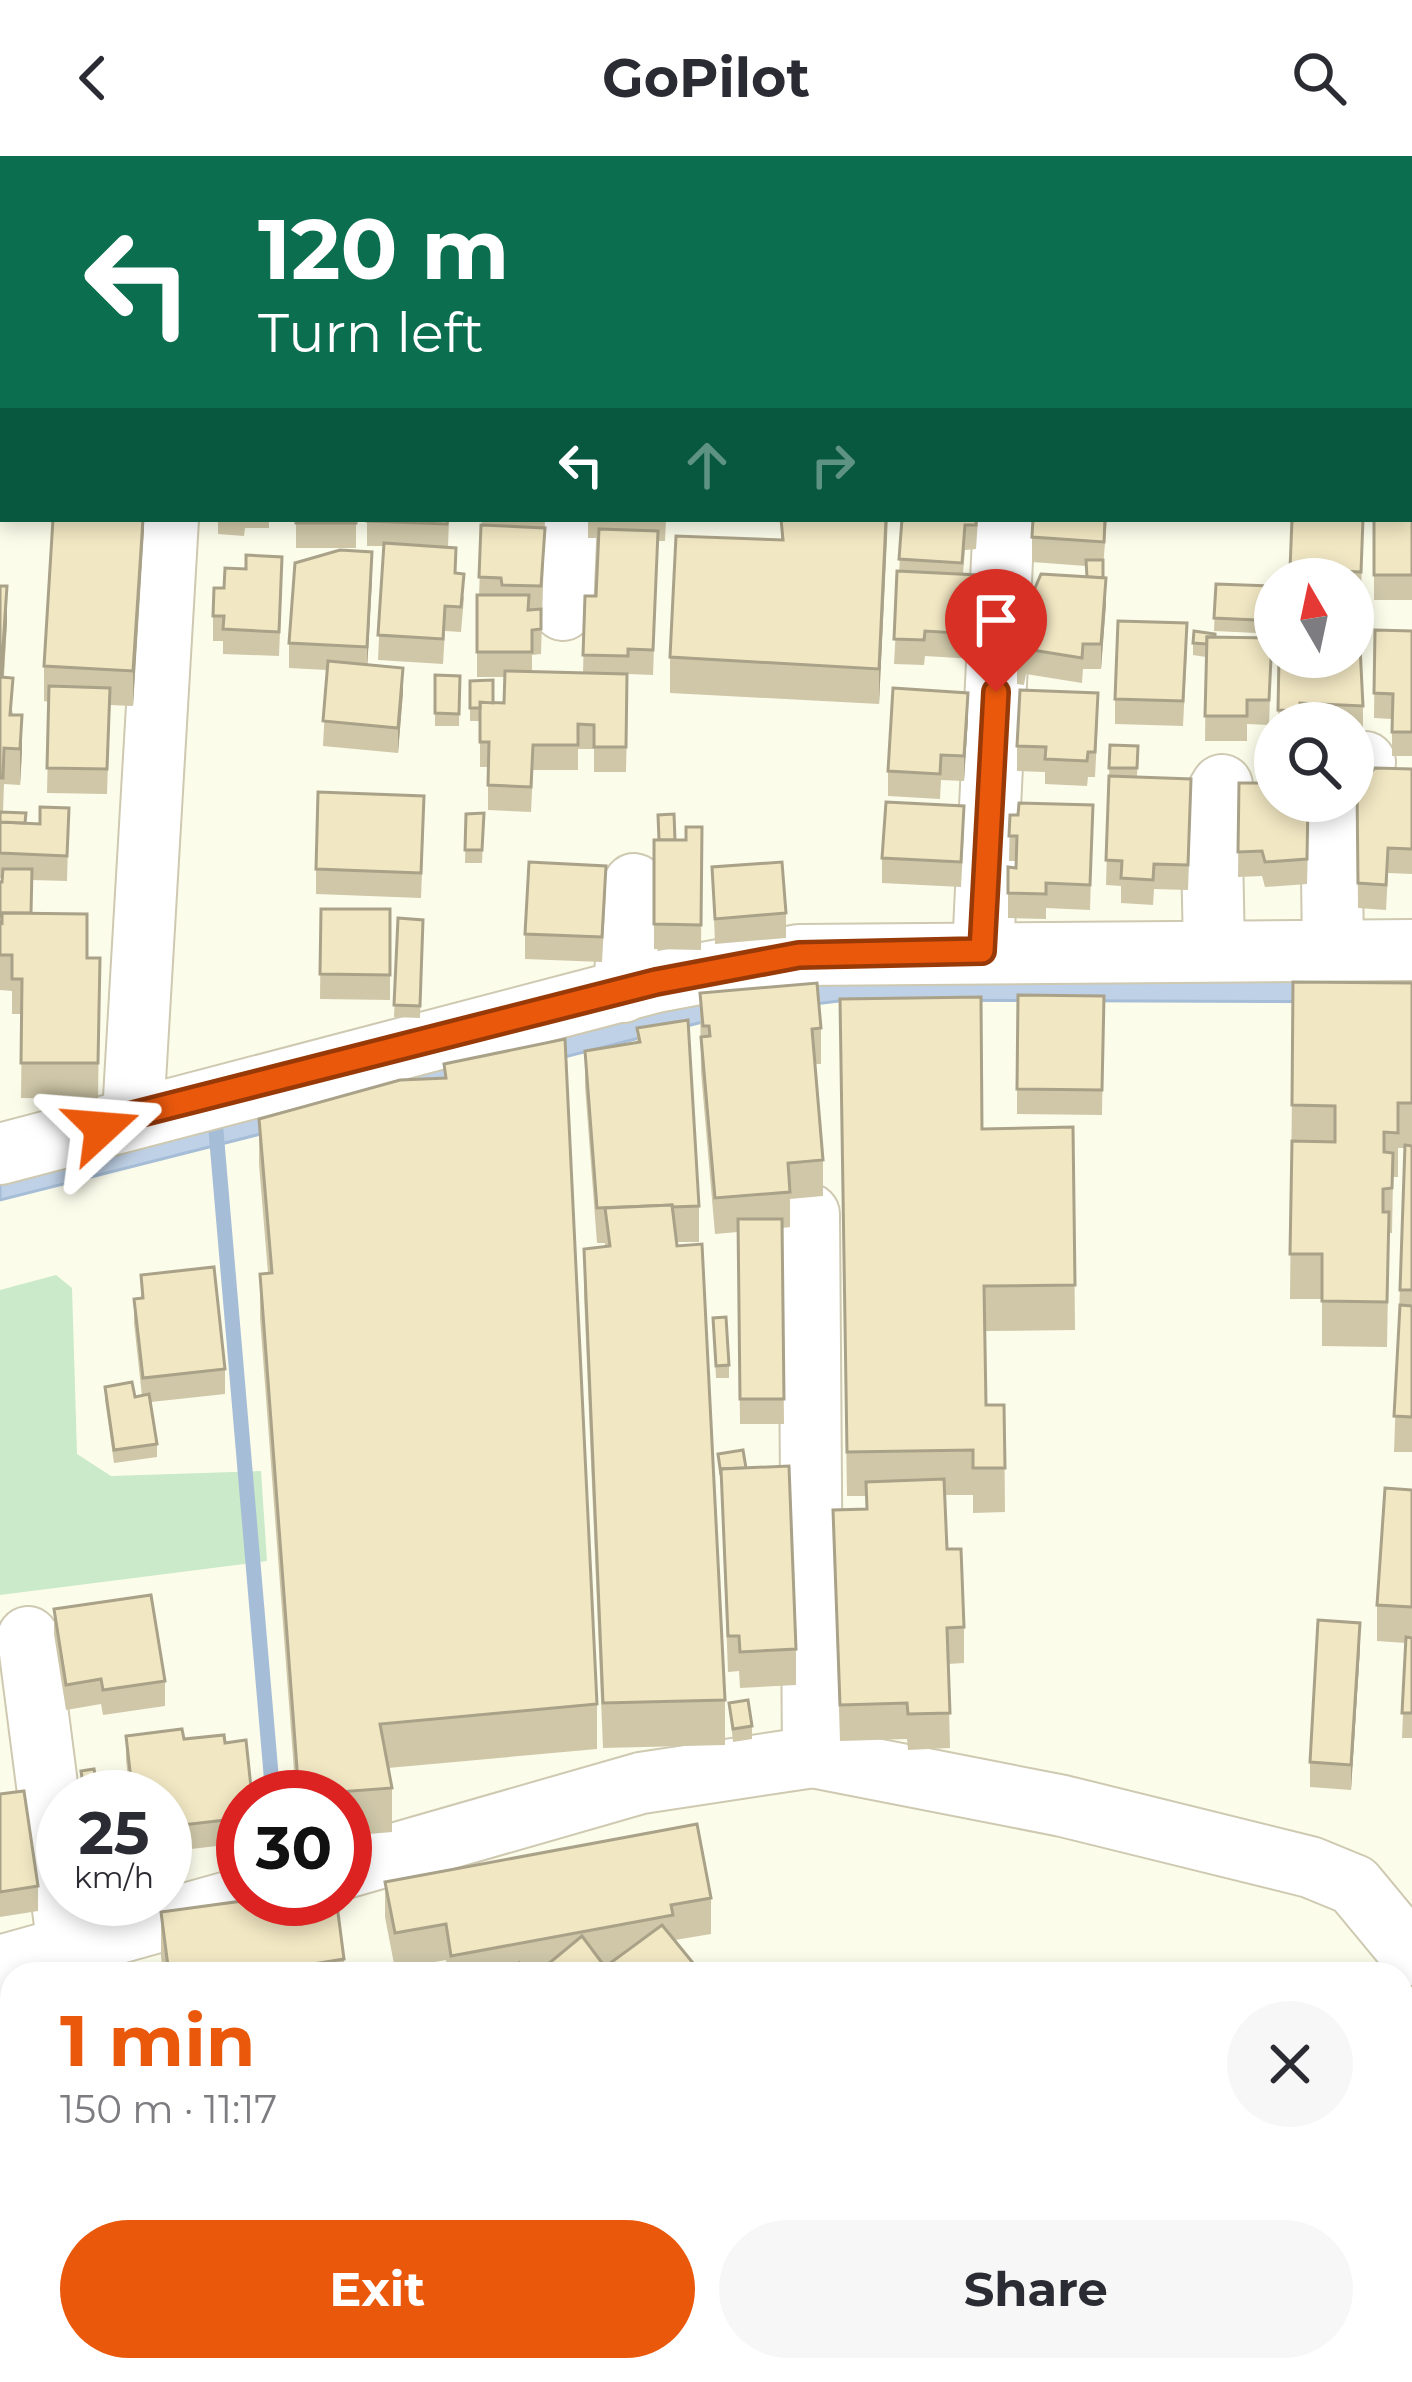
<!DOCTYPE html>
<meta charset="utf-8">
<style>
body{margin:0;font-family:Montserrat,sans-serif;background:#f7f7f7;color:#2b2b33;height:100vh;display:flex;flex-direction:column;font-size:45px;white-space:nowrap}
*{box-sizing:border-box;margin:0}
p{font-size:39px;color:#7c7c81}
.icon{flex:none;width:66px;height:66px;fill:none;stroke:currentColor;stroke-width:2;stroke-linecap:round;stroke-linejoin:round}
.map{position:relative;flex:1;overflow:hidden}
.side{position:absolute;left:0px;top:1806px;width:1413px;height:420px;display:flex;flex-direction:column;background:#fff;border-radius:36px 36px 0 0;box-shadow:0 6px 18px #0003}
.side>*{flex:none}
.hud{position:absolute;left:0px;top:0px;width:1413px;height:366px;box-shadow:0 6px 18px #0003;background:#0b6e4f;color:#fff;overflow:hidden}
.needle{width:78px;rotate:351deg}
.buttons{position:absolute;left:1254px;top:402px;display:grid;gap:24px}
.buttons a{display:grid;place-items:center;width:120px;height:120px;border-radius:50%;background:#fff;box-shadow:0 6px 18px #0003;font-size:60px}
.speed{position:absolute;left:36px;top:1614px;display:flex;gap:24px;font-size:60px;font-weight:700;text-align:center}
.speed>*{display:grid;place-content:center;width:156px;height:156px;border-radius:50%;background:#fff;box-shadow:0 6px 18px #0003;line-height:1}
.speed small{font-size:30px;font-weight:400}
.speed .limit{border:18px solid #d22;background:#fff;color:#111}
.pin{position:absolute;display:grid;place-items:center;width:102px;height:102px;color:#fff;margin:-123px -51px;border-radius:50% 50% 50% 0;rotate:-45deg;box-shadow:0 0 12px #0007}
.pin .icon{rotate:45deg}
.me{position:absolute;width:132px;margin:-66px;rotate:71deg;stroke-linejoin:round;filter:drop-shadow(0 0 9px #0008)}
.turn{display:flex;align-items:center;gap:42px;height:252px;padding:0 60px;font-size:54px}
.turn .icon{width:156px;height:156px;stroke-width:2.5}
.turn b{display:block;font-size:84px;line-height:102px}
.lanes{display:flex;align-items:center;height:114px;padding:0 60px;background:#0003;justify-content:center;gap:60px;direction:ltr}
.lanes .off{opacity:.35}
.round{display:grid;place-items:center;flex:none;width:126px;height:126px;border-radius:63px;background:#f7f7f7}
.headline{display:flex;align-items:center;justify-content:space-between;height:204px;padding:0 60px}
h1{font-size:72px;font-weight:700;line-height:90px;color:#ea580c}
.cta{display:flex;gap:24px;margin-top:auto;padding:24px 60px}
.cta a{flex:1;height:138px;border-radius:72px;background:#ea580c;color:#fff;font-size:48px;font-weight:700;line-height:138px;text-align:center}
.cta a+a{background:#f7f7f7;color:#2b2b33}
header{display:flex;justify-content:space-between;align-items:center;height:156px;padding:0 60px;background:#fff;font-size:54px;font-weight:700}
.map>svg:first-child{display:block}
.green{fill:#caeac9}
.water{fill:#bfd1e6;stroke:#a6bdd7;stroke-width:3}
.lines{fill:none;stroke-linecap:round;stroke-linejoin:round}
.stream{stroke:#a6bdd7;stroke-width:15}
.street-casing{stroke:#cec9b0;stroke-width:64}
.street{stroke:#fff;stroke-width:60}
.wall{fill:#cfc7a8}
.shaded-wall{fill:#a9a288}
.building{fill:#f1e7c3;stroke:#a9a288;stroke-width:3}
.route-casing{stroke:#983908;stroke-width:30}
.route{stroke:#ea580c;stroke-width:21}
</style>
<header><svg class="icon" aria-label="back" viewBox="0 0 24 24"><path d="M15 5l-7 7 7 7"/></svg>GoPilot<svg class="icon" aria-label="search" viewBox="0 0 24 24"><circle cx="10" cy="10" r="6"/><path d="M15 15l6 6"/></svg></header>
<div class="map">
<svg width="1412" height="2226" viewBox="0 0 1412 2226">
<rect width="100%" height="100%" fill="#fcfceb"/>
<path class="green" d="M56,1119L72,1132L77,1298L111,1320L261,1315L267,1405L0,1439V1134Z"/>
<g class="water">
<path d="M1412,816V846L847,844L773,853L768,823Z"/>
<path d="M728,829L730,859L0,1044V1014Z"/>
</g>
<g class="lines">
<path class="stream" d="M216,975L273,1641"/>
<defs>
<g id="street">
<path d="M190,3V0"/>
<path d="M799,3V0"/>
<path d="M1022,3V0"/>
<path d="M0,253H3"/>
<path d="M1410,324H1412"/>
<path d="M563,454L567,363"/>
<path d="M1353,620L1365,606"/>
<path d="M1331,645L1333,794"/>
<path d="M1214,794L1211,647L1222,629"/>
<path d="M983,795L1004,363"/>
<path d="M623,836L634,728"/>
<path d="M133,959L168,363"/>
<path d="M0,998L656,826L799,799L1412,794"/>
<path d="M809,1058L813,1601"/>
<path d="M28,1481L68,1792"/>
<path d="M345,1712L641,1627L813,1601L1063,1650L1310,1711L1354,1729L1412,1799"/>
<path d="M0,1810L243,1742"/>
<path d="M185,2214L187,2226"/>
<path d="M1388,2214L1396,2226"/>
</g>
</defs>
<use href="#street" class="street-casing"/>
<use href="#street" class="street"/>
</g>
<g class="wall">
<path d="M522,0H683L682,3H591Z"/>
<rect x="1053" y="0" width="84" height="3"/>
<rect x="1410" y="44" width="2" height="98"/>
<rect x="1410" y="163" width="2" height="86"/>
<path d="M1412,362V444H1374V363Z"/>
<path d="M144,363L133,550L110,549L107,638L47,637L49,546L44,545V510Z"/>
<path d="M218,363H269V372H245L244,380L218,378Z"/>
<rect x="296" y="363" width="60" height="29"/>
<path d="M367,363H449L448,391L464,442L461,476L445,475L443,508L378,504L383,390H367Z"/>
<path d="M482,363H545L541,498L532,499V515L583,517L585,440H596L598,382H588V363H666L665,385H658L653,519L628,518L626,616H594V593H578V614H533L531,656L488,654V611H480V565H470V525L493,547H504L505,521H477V439H479Z"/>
<path d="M781,363H888L879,548L670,537V501L781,384Z"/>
<path d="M902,363H978L976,393L965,394L963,418L978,444L975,503L925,500L924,509L894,508Z"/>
<path d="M1107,363L1103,411L1106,447L1101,513H1083L1082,527L1026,518L1024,529L1017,528V503L1035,432L1086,421V410L1032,406V381Z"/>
<path d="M1363,363L1361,441L1353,440V423H1290V413Z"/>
<path d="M372,421L367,508L403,536L398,597L323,590L327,514L289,512V487Z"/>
<path d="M282,426L279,500L223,498V485H213V460L224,432Z"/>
<path d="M1216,428L1275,430V478L1214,475Z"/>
<path d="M0,430L7,466L4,521L22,595L20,629L4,628L3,656L26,667L40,668L69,652L67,725L32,724V757L87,802H100L98,943L21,942L22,858H12V835L0,834V726H2L3,722H0Z"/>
<path d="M1375,474L1412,475V600H1392V563L1374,562Z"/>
<path d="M1215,481L1272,482L1269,569L1247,568V585H1205L1206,501L1193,499V487Z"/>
<path d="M1187,492L1183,570L1115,568V543Z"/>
<path d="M1279,501L1363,550V575L1353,574V567H1278Z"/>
<path d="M435,519L460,520L459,570H435Z"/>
<path d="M968,562L964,625L941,624L940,643L888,640V615Z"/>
<path d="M1098,562L1095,621H1088L1087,630L1045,628V616L1017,615V590Z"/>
<path d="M1275,576V645H1309L1307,728L1265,731L1262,720L1238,721L1239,627H1275Z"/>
<path d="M1110,589L1138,590L1137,621L1191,648L1188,734L1154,733L1153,749L1121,747V730L1106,729Z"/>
<path d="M1412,613V718L1388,717L1386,754L1358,752L1357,631Z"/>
<path d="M1093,649L1090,754L1046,752V763L1008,762V711L1016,712L1017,705H1009L1010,659Z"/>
<path d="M484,657L482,707H465L466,658Z"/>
<path d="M424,665L421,742L316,738V713Z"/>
<path d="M702,671L701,794L654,793V684H686Z"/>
<path d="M964,675L961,731L882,727V702Z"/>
<path d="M712,711L786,757V782L715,788Z"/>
<path d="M606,735L602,806L525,803V778Z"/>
<path d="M321,753H390V844L320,843Z"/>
<path d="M398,762L423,764L420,862L394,861Z"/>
<path d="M1293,826L1412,827V1296H1394L1405,992H1398V1021H1393L1392,1077H1389L1387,1191L1322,1190V1143H1290Z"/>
<path d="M700,837L821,872V908H815L823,1004V1040L790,1043V1071L782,1072L784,1268H740L738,1076L715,1078L701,916Z"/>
<path d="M1104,840L1102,959L1017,958V933Z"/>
<path d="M637,872L699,1050V1086H677L725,1544V1589L603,1592L584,1138V1093L605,1091V1087H597L585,930V895L637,887Z"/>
<path d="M840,888L982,973L1073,971L1075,1174L985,1175L986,1249H1004L1005,1356L973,1357V1339H945L947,1393L964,1471V1507L948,1508L950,1592L908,1594L907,1583L840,1585L833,1354L866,1353V1340H847Z"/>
<path d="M444,908L597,1548V1593L388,1612L392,1632V1676L345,1680V1641H296L260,1162V1118L268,1117L259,1008V963L444,922Z"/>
<path d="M141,1119L225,1213V1238L151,1246L157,1288V1301L114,1307L105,1244V1231L135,1241L142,1240L134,1167V1143L141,1142Z"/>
<path d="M713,1162L729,1209V1222H716Z"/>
<path d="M718,1298L746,1312L796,1493V1529L740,1532L739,1515L728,1516L721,1330Z"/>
<path d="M1412,1334V1582H1402L1406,1487L1377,1485V1449Z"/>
<path d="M54,1453L165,1525V1550L103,1559L101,1548L66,1554L54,1478Z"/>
<path d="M1360,1492L1351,1634L1310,1631V1606Z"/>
<path d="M729,1547L752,1570V1583L733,1586Z"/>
<path d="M126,1580L225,1587L243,1641V1687L165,1696V1641H130L126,1604Z"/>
<path d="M0,1638L38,1730V1755L0,1761Z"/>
<path d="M385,1726L711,1742V1778L675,1784L702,1818H448L446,1804L395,1813L385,1761Z"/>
<path d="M89,1743H124L90,1748Z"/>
<path d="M161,1756L344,1803V1818H163L161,1800Z"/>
<path d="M12,1866V2190H9L0,2128V1868Z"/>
<path d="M1412,1998V2036L1405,2028V2003Z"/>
<path d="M114,2214H164V2216L115,2221Z"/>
<path d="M478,2214H616L618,2226H485Z"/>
<path d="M618,2214H690L699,2226H627Z"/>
<path d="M693,2214H837L822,2226H702Z"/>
<path d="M1204,2214H1293L1295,2226H1328H1206Z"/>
</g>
<g class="shaded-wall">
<path d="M143,363L144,374L133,550V515Z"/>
<path d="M886,363L887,378L879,548V513Z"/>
<path d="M372,396V421L367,516V491Z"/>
<path d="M1106,422V447L1101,513V488Z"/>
<path d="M7,430V466L1,557V521Z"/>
<path d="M403,512V536L398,597V572Z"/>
<path d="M968,537V562L964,625V600Z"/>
<path d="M22,559V595L20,629V593Z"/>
<path d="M1360,1467V1492L1351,1634V1609Z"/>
<path d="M1407,2063V2087L1401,2092V2067Z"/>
<path d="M1412,2154V2167L1403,2173V2161Z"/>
<path d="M428,2214H442L428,2224Z"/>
<path d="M781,2214H837L822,2226H765Z"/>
<path d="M1103,2214H1156L1141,2226H1089Z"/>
</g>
<g class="building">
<rect x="686" y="0" width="50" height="3"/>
<path d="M914,0H993V3H997H914Z"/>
<rect x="1149" y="0" width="83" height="3"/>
<rect x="1298" y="0" width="62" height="3"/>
<rect x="1410" y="44" width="2" height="73"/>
<rect x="1410" y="163" width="2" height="61"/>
<path d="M1412,362V419H1374V363Z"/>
<path d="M53,363H143L133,515L44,510Z"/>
<rect x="296" y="363" width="60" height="4"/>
<path d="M367,363H448L447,368L367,365Z"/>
<path d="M781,363H886L879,513L670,501L676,380L783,384Z"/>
<path d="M902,363H976V369H965L962,407L899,403Z"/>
<path d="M1033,363H1105L1104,386L1032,381Z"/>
<path d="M1292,363H1363L1361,416L1290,413Z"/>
<path d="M481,369L545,372L541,430L502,429L501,422L479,421Z"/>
<path d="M599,373L658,375L653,494L628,493V500L583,499L585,440H596Z"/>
<path d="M384,387L456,392L455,417L464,418L461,451L445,450L443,483L378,479Z"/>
<path d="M340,394L372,396L367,491L289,487L295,407Z"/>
<path d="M246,399L282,401L279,476L223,473L224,460H213L214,432H224L225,412L246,413Z"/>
<path d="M1086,404H1103V422L1087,421Z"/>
<path d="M897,415L978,419L975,478L925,475L924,484L894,483Z"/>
<path d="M1041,418L1106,422L1101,488H1083L1082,502L1026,493L1024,504L1017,503L1023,431L1035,432Z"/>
<path d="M1216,428L1275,430V465L1214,462Z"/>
<path d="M0,430H7L1,521L13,522L10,559H22L20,593L4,592L3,622H0Z"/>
<path d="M477,439H529L528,454L541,453V473L532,474V496H477Z"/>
<path d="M1118,465L1187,467L1183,545L1115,543Z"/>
<path d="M1353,471H1359L1363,550L1300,547V555L1278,554L1279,501H1353Z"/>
<path d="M1375,474L1412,475V576H1392L1393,538L1374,537Z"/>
<path d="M1194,475L1215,478V481H1207V488L1193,487Z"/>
<path d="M1207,481L1272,482L1269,544H1247V560H1205Z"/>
<path d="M328,505L403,512L398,572L323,565Z"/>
<path d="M505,515L627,518L626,591H594V569L578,568V589H533L531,631L488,629L489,586H480V546L504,547Z"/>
<path d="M435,519L460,520L459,558L435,557Z"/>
<path d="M493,524V547L480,546V552H470V525Z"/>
<path d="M49,530L110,532L107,613L47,612Z"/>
<path d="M893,532L968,537L964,600L941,599L940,618L888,615Z"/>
<path d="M1020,534L1098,537L1095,596H1088L1087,605L1045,603L1046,591L1017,590Z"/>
<path d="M1110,589L1138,590L1137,612H1109Z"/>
<path d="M1375,612L1412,613V693L1388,692L1386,729L1358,727L1357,631Z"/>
<path d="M1109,620L1191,623L1188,709L1154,708L1153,724L1121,722L1122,705L1106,704Z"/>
<path d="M1239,627H1275V645H1308L1307,703L1265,706L1262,695L1238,696Z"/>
<path d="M318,636L424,640L421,717L316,713Z"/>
<path d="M886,646L964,650L961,706L882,702Z"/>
<path d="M1019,647L1093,649L1090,729L1046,727V738L1008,737V711L1016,712L1017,680H1009L1010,659H1018Z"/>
<path d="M40,651L69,652L67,700L0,697V666L40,668Z"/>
<path d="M0,656L26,657L25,667L0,666Z"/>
<path d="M484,657L482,694H465L466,658Z"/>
<path d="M674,658L675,684H659L658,659Z"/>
<path d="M686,671H702L701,769L654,768V684H686Z"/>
<path d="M529,706L606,710L602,781L525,778Z"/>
<path d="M782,706L786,757L715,763L712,711Z"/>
<path d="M3,713H32L31,757H2V760L0,761V726H2Z"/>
<path d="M321,753H390V819L320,818Z"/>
<path d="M2,757L87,758V802H100L98,907H21L22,823H12V799H0V766L2,767Z"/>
<path d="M398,762L423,764L420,850L394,849Z"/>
<path d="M1293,826L1412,827V947H1398V977L1384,976V996L1393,997L1392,1032L1383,1033V1056H1389L1387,1146L1322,1145V1098H1290L1292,985L1335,986V950L1292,949Z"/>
<path d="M817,827L821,872L812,873L823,1004L788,1007L790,1036L715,1042L701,881L710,880L709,870H703L700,837Z"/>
<path d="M1018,839L1104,840L1102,934L1017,933Z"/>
<path d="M981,841L982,973L1073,971L1075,1129L984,1130L986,1249H1004L1005,1312H973V1294L847,1296L840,843Z"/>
<path d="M688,864L699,1050L672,1051V1049L597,1052L585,895L640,886L637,872Z"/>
<path d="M565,883L597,1548L380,1568L392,1632L299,1639L260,1118L272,1117L259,963L400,924L446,922L444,908Z"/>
<path d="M1405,989L1412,990V1134H1400Z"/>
<path d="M672,1049L677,1090L702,1088L725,1544L603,1547L584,1093L610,1090L605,1052Z"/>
<path d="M738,1063H782L784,1243H740Z"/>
<path d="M214,1111L225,1213L143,1222L134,1143L143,1142L141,1119Z"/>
<path d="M1400,1149L1412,1150V1261L1394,1260Z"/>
<path d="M726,1161L729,1209L716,1210L713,1162Z"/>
<path d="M132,1226L135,1241L149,1238L157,1288L114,1294L105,1231Z"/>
<path d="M743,1294L746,1312L721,1313V1319L718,1298Z"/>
<path d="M789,1310L796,1493L740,1496L739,1480H728L721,1313Z"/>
<path d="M944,1323L947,1393H961L964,1471L947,1472L950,1557L908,1558L907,1547L840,1549L833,1354L867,1353L866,1326Z"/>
<path d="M1385,1332L1412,1334V1451L1377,1449Z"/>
<path d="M151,1439L165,1525L103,1534L101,1523L66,1529L54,1453Z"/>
<path d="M1318,1464L1360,1467L1351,1609L1310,1606Z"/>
<path d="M1406,1481L1412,1482V1557H1402Z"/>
<path d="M748,1544L752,1570L733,1573L729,1547Z"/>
<path d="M182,1573L184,1583L224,1579L225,1587L246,1584L252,1641H243V1662L165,1671V1641H133L126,1580Z"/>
<path d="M94,1613L99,1641H85L81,1615Z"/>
<path d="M24,1635L38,1730L0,1736V1638Z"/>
<path d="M697,1668L711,1742L671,1749L673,1759L451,1800L446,1768L395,1777L385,1726Z"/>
<path d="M257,1743H328L337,1749L344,1803L313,1808L314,1818H169L161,1756Z"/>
<path d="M662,1769L702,1818H536L582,1780L605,1811Z"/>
<path d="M519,1807L527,1818H505Z"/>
<path d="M12,1866V1959L0,1960V1868Z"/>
<path d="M12,1971V2052L0,2054V1973Z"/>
<path d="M1412,1998V2012L1405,2003Z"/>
<path d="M12,2076V2165H9L0,2103V2078Z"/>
<path d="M1412,2092V2154L1403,2161L1401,2157V2101Z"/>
<path d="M26,2214H79L81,2226H12L10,2217Z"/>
<path d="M446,2214H461L472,2226H453Z"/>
<path d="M493,2214H542L553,2226H490L485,2221Z"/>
<path d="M559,2214H616L618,2217L607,2226H569Z"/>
<path d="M637,2214H690L699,2226H646Z"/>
<path d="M728,2214H781L765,2226H738Z"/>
<path d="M842,2214H1103L1089,2226H828Z"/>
<path d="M1210,2214H1293L1295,2226L1327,2220L1328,2226H1212Z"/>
<path d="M163,2221L164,2226H127V2223Z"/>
</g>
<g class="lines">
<defs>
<path id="route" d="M102,972L133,959L656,826L799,799L982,795L996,536"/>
</defs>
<use href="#route" class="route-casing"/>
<use href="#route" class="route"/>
</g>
</svg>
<div class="buttons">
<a><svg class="needle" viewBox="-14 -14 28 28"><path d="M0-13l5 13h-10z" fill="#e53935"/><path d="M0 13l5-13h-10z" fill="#7c7c81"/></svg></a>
<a><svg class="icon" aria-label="search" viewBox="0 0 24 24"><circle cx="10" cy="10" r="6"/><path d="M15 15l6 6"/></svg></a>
</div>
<div class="speed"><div>25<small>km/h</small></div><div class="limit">30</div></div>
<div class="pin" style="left:996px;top:536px;background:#d93025"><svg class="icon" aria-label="arrive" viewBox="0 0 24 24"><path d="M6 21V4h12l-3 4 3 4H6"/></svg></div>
<svg class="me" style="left:102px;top:972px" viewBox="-20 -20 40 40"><path d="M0-17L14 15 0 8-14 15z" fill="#ea580c" stroke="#fff" stroke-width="4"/></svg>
<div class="hud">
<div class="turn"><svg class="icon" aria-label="left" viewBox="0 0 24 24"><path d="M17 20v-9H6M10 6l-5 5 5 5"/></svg><div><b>120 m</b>Turn left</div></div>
<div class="lanes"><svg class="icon" aria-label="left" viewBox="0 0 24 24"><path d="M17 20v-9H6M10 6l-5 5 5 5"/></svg><svg class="icon off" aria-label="ahead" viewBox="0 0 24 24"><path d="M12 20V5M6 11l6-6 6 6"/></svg><svg class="icon off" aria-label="right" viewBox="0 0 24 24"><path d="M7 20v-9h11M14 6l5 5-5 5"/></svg></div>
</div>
<section class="side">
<div class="headline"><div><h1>1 min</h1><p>150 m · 11:17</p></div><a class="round"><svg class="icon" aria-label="close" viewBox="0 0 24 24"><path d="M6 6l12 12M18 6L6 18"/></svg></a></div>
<div class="cta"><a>Exit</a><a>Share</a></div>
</section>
</div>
